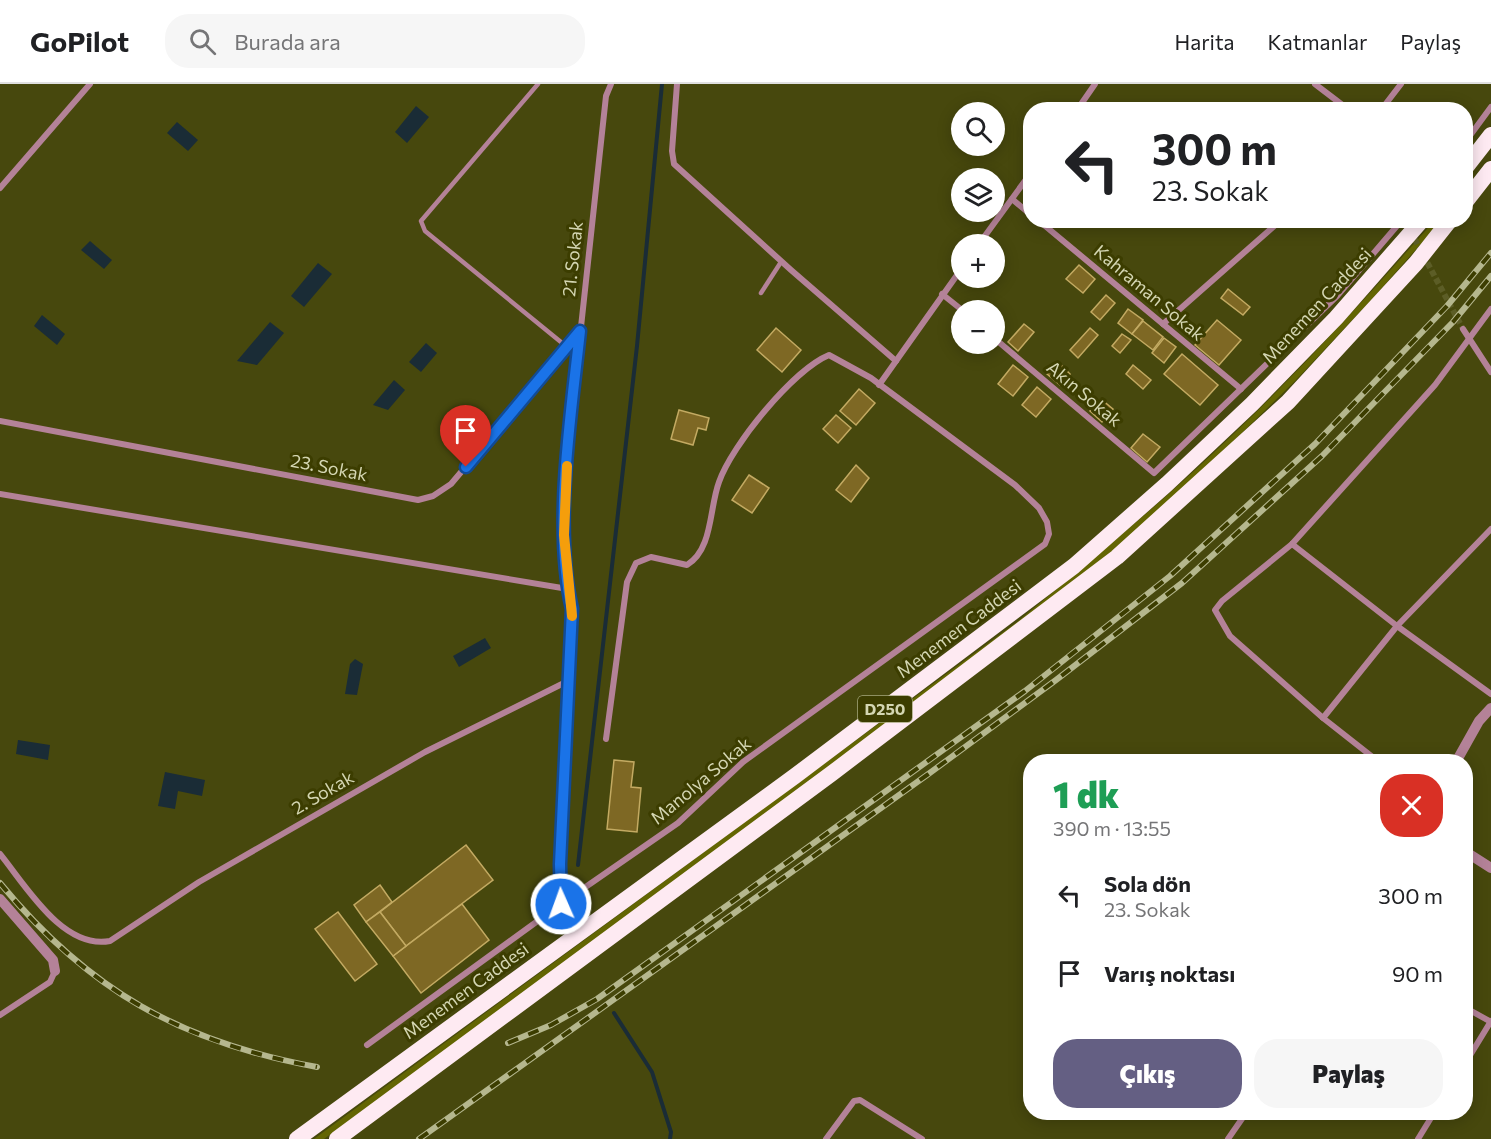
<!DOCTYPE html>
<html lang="tr">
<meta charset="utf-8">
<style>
body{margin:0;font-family:Commissioner,sans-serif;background:#f6f6f6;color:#202124;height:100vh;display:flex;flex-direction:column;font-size:22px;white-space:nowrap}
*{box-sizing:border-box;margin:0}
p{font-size:20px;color:#757577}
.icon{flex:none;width:33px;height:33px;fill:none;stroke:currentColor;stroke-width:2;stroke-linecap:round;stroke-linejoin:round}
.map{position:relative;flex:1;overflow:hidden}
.sheet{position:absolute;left:1023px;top:670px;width:450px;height:366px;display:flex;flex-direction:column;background:#fff;border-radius:24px;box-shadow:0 3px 15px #0003}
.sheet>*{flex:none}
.hud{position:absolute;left:1023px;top:18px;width:450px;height:126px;border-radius:24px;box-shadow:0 3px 15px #0003;background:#fff;color:#202124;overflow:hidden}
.fabs{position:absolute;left:951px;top:18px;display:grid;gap:12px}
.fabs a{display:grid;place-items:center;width:54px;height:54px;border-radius:50%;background:#fff;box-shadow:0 3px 15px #0003;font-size:30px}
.pin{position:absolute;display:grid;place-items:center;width:51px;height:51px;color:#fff;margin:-62px -26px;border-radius:50% 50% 50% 0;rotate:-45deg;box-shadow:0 0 6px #0007}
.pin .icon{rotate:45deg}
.me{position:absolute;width:66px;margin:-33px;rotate:358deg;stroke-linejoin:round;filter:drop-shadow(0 0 4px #0008)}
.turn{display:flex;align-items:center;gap:21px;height:126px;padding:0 30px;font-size:27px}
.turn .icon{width:78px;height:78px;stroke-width:2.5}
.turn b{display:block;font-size:42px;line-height:51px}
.round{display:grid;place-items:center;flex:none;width:63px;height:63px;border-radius:24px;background:#f6f6f6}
.overview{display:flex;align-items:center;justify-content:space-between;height:102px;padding:0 30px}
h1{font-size:36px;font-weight:800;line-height:45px;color:#1e9e55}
.action{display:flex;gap:12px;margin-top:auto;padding:12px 30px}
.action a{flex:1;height:69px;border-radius:24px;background:#645f83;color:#fff;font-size:24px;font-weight:800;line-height:69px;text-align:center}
.action a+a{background:#f6f6f6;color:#202124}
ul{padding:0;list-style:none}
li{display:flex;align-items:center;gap:18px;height:78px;padding:0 30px}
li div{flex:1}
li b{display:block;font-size:22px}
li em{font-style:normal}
header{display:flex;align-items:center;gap:36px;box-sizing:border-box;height:84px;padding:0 30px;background:#fff;border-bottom:2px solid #e0e0e0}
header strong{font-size:28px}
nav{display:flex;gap:33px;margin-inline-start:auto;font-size:21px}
.search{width:420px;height:54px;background:#f6f6f6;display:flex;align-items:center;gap:15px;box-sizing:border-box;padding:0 21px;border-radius:24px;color:#757577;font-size:22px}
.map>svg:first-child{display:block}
.green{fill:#636502}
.water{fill:#1a2c36}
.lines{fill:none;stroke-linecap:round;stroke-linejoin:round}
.stream{stroke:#1a2c36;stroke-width:4}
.building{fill:#7e6824;stroke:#c3aa62;stroke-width:1.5}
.minor-tunnel{stroke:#5c5d26;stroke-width:6;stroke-dasharray:6 3;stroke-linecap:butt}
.service{stroke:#b48298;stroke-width:4.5}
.minor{stroke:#b48298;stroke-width:6}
.tertiary{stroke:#b48298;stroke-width:10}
.trunk{stroke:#feeaf2;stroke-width:16}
.rail-casing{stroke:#b5b78e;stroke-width:6}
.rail{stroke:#3c3d00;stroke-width:4;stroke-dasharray:11;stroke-linecap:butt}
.route-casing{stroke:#114b97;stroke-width:15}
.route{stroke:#1a73e8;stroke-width:10}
.slow{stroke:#f59e0b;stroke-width:10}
.labels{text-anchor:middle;stroke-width:6;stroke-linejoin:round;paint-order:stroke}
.shield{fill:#3c3d00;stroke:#a6a87d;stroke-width:1.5}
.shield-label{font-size:16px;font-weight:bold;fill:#d4d6b2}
.street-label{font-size:18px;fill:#d4d6b2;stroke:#3c3d00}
</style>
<header>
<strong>GoPilot</strong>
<div class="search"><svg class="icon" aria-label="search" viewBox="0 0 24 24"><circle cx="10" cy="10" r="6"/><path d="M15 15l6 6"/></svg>Burada ara</div>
<nav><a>Harita</a><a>Katmanlar</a><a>Paylaş</a></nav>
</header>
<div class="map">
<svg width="1491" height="1055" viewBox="0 0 1491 1055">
<rect width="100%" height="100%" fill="#47480d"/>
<path class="green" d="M1434,137H1441L1372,215L1295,297L1211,379L1110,470L815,695L324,1055H314L1017,538C1082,484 1147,431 1208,374C1288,300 1362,219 1434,137Z"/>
<g class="water">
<path d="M416,22L429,33L407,59L395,48Z"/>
<path d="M177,38L198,56L188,67L167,49Z"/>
<path d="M90,157L112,176L104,185L81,166Z"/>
<path d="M318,179L332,190L304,223L291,212Z"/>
<path d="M42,231L65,250L57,261L34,242Z"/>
<path d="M270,238L284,249L257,281L237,277Z"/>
<path d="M426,259L437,269L421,288L409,278Z"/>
<path d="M394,296L405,306L388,326L373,321Z"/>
<path d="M485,554L491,564L459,583L453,572Z"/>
<path d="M355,575L363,580L357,611L345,610L350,580Z"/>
<path d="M18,656L50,661L48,676L16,670Z"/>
<path d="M165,688L205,696L202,712L178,707L175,725L158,722Z"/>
</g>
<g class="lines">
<g class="stream">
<path d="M578,781L637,262L662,0"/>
<path d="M614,929L652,988L671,1048L670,1055"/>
</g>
</g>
<g class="building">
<path d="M1079,181L1095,195L1083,209L1066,195Z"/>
<path d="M1228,205L1250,223L1243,231L1221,214Z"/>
<path d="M1106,211L1115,219L1100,236L1091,228Z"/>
<path d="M1128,225L1143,236L1132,250L1118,239Z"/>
<path d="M1217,236L1241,256L1219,281L1195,261Z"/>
<path d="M1143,237L1163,253L1153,266L1132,250Z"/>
<path d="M1024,240L1034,248L1018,267L1008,258Z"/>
<path d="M776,244L801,266L782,288L757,266Z"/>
<path d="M1090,244L1098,251L1078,274L1070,266Z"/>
<path d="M1122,250L1131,256L1120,269L1112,262Z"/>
<path d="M1164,254L1176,263L1164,279L1152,269Z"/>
<path d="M1182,270L1218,301L1200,321L1164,290Z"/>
<path d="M1058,278L1070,290L1060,301L1047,290Z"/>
<path d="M1013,281L1028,293L1013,312L998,300Z"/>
<path d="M1133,281L1151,296L1143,305L1126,290Z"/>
<path d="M1037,303L1051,315L1036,333L1022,321Z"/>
<path d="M859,305L875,319L856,341L840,327Z"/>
<path d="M1101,315L1113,325L1102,338L1090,327Z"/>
<path d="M679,326L709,334L706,346L698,344L693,361L671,355Z"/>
<path d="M836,331L851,344L838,359L823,345Z"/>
<path d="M1143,350L1160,363L1147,378L1131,364Z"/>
<path d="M856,381L869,394L851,418L836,406Z"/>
<path d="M749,391L769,404L752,429L732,416Z"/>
<path d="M614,676L634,678L631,703L641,704L637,748L607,745Z"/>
<path d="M466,761L493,796L406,862L380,828Z"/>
<path d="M380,801L392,818L366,838L354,821Z"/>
<path d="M462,820L489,856L421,909L393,872Z"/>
<path d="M338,828L377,880L355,897L315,845Z"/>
<path d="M380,828L406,862L393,872L366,838Z"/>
</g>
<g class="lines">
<path class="minor-tunnel" d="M1406,139L1463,245"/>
<g class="service">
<path d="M538,0L421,137L425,147L567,263"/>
<path d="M761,209L781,178"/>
</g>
<g class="minor">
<path d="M677,0L672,67L674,80L791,186L896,277"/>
<path d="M1315,0L1349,26"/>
<path d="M1077,26L1095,0"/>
<path d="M1381,26L1401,0"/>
<path d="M1466,57L1491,23"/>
<path d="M0,104L90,0"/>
<path d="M1012,115L1030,130"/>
<path d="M1038,136L1241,305"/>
<path d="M979,160L1030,90"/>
<path d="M942,210L962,226"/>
<path d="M1163,240L1281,136"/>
<path d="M1463,245L1491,288"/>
<path d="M994,254L1154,389L1337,212L1402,136"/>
<path d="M879,301L962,184"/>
<path d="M0,337L418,416L433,412L451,400L580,247"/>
<path d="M0,410L568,505"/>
<path d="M1292,460L1397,542L1491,610"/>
<path d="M1323,634L1397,542L1491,445"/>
<path d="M1379,678L1323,634L1230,552L1215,526L1222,517L1292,460L1435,301L1491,225"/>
<path d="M0,770C26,802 63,866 110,857L199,798L425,668L570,596"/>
<path d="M561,820L560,780L572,525C554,448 568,358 577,280C587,190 597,101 606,12L611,0"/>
<path d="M1466,924L1491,938"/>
<path d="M0,931L50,898L55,887"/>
<path d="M367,961L561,820L678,739L743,678L1045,460L1049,450L1047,438L1039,424L1015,401L871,294L829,271C793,286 732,361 719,398C709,425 713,465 687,481L651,473L636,479L627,498L606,655"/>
<path d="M1466,978L1491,937"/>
<path d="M826,1055L854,1017L860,1016L922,1055"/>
<path d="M1228,1055L1246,1029"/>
<path d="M1418,1055L1434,1029"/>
</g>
<g class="tertiary">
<path d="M1456,678L1479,637L1491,624"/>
<path d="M1466,768L1491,784"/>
<path d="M0,815L53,876L55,887"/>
</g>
<g class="trunk">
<path d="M1466,83L1491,51"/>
<path d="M1466,117L1491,85"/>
<path d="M297,1055L795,692L1074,482L1167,400L1252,320L1336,234L1422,136"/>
<path d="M337,1055L831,690L1117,473L1288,318L1416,179L1450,136"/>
</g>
<defs>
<g id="rail">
<path d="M0,799C89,907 181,958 317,983"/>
<path d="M508,959L551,941L597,915L1025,607L1170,492L1315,360L1447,222L1491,169"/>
<path d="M419,1055L927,691L1056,596L1182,499L1322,372L1453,238L1491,192"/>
</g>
</defs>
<use href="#rail" class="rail-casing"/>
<use href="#rail" class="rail"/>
</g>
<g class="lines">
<defs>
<path id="route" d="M466,383L580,247C571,332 553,442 572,525L560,780L561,820"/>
</defs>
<use href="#route" class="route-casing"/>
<use href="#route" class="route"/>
<path class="slow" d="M567,382L564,451L572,532"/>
</g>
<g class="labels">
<rect class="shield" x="858" y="612" width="54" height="26" rx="4.5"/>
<g class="shield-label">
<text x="885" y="631">D250</text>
</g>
<g class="street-label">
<text transform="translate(573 175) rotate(-84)" y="6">21. Sokak</text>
<text transform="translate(1149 209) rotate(40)" y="6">Kahraman Sokak</text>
<text transform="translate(1317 222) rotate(-47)" y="6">Menemen Caddesi</text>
<text transform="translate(1084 310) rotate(40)" y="6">Akın Sokak</text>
<text transform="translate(329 384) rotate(11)" y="6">23. Sokak</text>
<text transform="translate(959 545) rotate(-37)" y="6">Menemen Caddesi</text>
<text transform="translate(701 697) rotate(-40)" y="6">Manolya Sokak</text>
<text transform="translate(323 709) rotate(-30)" y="6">2. Sokak</text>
<text transform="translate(466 907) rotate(-36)" y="6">Menemen Caddesi</text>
</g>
</g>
</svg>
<div class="fabs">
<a><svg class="icon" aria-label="search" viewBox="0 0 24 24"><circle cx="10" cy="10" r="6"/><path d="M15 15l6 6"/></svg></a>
<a><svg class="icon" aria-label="layers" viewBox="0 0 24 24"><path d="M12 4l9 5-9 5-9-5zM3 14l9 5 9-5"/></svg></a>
<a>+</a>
<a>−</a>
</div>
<div class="pin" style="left:466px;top:383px;background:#d93025"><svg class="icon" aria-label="arrive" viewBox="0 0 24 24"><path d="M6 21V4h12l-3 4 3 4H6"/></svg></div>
<svg class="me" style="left:561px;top:820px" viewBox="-20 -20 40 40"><circle r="17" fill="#1a73e8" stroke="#fff" stroke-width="3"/><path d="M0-11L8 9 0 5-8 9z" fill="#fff"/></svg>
<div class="hud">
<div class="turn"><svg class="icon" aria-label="left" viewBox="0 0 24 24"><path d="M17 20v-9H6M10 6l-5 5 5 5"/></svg><div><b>300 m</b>23. Sokak</div></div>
</div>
<section class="sheet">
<div class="overview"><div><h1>1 dk</h1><p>390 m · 13:55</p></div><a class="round" style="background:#d93025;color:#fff"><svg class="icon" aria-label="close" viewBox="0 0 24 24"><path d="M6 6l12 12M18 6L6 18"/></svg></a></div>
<ul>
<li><svg class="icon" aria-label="left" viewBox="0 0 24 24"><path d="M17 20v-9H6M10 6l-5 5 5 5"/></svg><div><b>Sola dön</b><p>23. Sokak</p></div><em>300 m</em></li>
<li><svg class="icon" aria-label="arrive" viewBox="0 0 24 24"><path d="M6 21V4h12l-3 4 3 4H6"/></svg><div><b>Varış noktası</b></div><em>90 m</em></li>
</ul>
<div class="action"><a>Çıkış</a><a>Paylaş</a></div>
</section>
</div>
